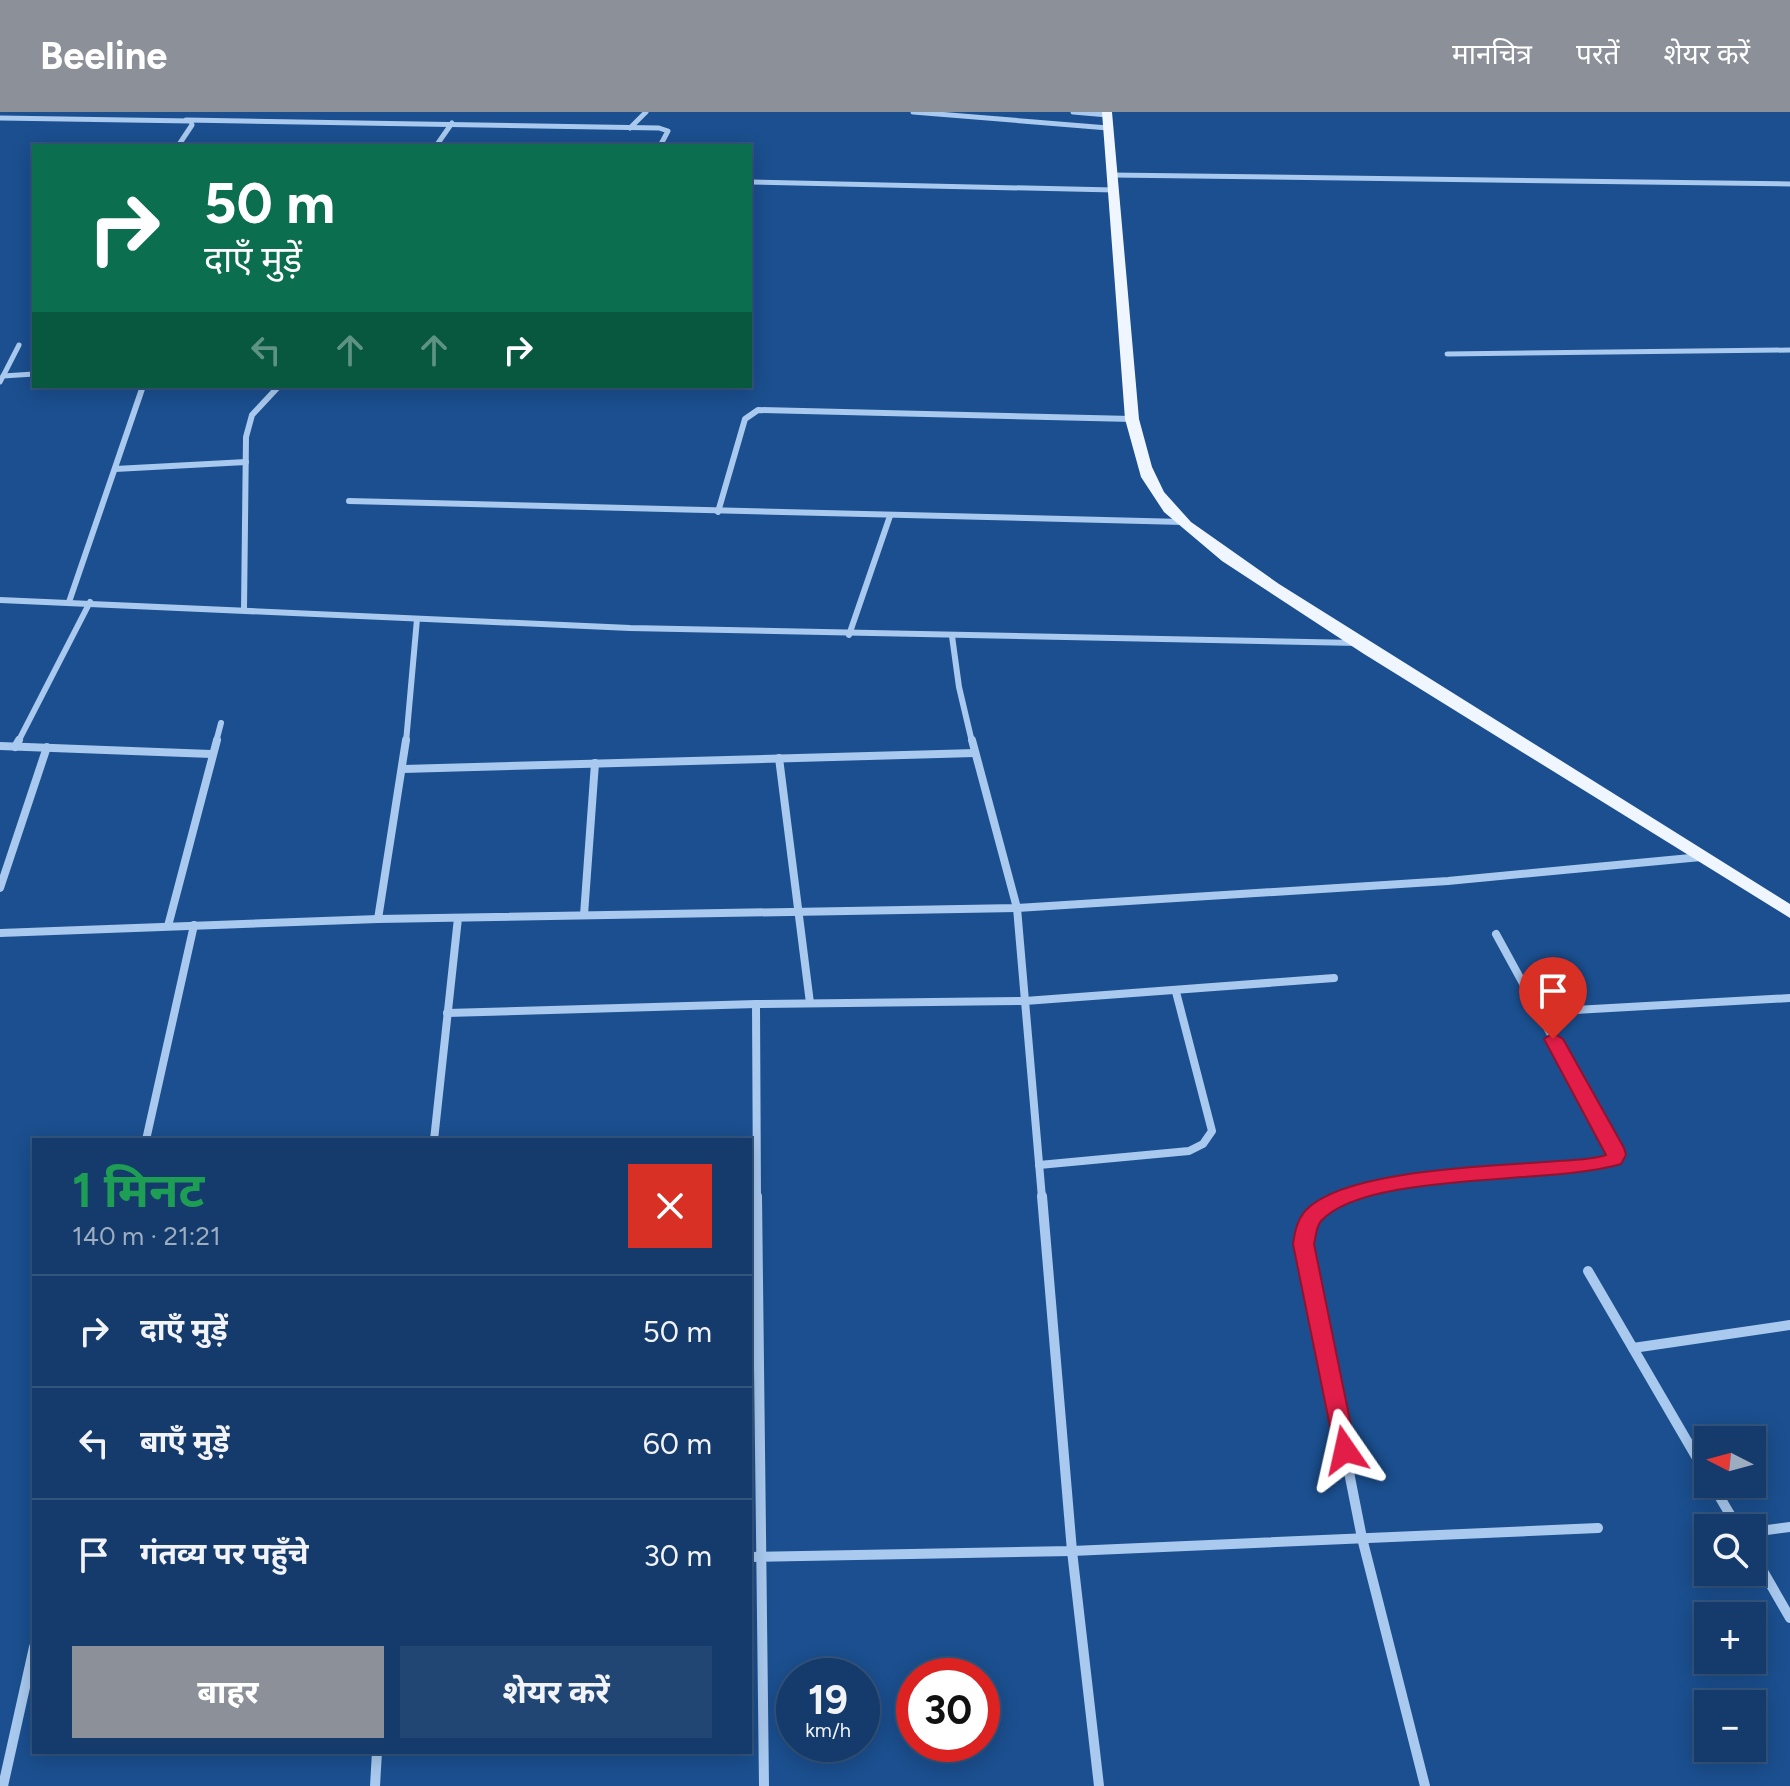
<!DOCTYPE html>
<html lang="hi">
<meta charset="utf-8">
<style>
body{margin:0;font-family:Figtree,"Noto Sans Devanagari",sans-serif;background:#214673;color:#f1f3f6;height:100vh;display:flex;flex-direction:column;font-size:30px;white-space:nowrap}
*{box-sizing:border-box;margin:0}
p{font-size:26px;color:#9dadc1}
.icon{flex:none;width:44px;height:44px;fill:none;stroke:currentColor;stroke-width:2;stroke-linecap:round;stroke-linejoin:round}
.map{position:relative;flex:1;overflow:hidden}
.drawer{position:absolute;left:32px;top:1026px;width:720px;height:616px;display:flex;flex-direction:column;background:#143b6b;border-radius:0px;box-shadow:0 4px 20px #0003,0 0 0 2px #33557e}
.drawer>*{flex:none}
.top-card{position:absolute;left:32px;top:32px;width:720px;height:244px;border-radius:0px;box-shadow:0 4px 20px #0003,0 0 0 2px #33557e;background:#0b6e4f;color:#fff;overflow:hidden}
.needle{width:52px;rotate:276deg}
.tools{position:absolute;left:1694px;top:1314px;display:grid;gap:16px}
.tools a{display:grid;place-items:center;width:72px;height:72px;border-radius:0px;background:#143b6b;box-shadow:0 4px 20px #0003,0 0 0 2px #33557e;font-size:40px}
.speed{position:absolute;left:776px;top:1546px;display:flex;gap:16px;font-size:40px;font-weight:700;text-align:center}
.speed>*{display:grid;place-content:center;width:104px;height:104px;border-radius:50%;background:#143b6b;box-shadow:0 4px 20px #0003,0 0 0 2px #33557e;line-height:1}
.speed small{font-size:20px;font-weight:400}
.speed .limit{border:12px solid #d22;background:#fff;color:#111}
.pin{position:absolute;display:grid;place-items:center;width:68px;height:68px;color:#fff;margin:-82px -34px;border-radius:50% 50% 50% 0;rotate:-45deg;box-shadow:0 0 8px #0007}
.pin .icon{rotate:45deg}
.me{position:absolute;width:88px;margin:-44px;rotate:349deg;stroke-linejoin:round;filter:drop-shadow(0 0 6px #0008)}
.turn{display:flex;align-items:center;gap:28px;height:168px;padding:0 40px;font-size:36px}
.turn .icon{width:104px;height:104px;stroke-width:2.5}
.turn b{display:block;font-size:56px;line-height:68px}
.lanes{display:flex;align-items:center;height:76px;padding:0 40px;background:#0003;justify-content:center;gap:40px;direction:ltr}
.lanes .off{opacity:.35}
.round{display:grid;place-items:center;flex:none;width:84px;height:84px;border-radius:0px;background:#214673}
.overview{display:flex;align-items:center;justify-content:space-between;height:136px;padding:0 40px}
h1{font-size:48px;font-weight:700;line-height:60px;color:#1e9e55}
.cta{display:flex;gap:16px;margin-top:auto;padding:16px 40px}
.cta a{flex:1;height:92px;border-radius:0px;background:#8c9099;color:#fff;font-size:32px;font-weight:700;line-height:92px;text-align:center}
.cta a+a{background:#214673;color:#f1f3f6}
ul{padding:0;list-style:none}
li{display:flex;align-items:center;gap:24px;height:112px;padding:0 40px;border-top:2px solid #33557e}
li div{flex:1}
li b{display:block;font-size:30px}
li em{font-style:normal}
header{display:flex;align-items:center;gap:48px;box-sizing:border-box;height:112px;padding:0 40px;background:#8c9099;color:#fff}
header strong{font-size:38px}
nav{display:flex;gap:44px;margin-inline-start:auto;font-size:28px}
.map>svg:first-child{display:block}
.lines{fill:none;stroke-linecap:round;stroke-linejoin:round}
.minor-far3{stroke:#a9c9ee;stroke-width:5}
.minor-far2{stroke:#a9c9ee;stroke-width:6}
.minor-far1{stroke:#a9c9ee;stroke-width:8}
.minor{stroke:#a9c9ee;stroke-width:10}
.primary{fill:#f0f6ff;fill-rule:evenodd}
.route{fill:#e11d48;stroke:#92132f;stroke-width:2}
</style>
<header>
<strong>Beeline</strong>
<nav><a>मानचित्र</a><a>परतें</a><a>शेयर करें</a></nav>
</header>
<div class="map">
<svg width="1790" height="1674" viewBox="0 0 1790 1674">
<rect width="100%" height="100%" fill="#1b4f8f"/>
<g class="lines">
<g class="minor-far3">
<path d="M913,0L1108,16"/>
<path d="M1073,0L1108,3"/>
<path d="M0,6L191,9L192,13L178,34"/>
<path d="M186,8L659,16L668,19L660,34"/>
<path d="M630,16L646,0"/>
<path d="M436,34L452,11"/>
<path d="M1112,63L1790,72"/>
<path d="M750,70L1114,78"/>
<path d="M1447,242L1790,238"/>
<path d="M3,264L34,262"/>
<path d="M0,270L19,233"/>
</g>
<g class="minor-far2">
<path d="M115,357L246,350"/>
<path d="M349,389L1183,410"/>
<path d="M718,400L745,307L758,298L1132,307"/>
<path d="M0,488L630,516L1358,531"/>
<path d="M69,490L143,274"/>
<path d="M244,498L246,325L252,303L279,274"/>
<path d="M849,523L890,404"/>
<path d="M952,524L959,575L972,630"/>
<path d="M18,630L90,490"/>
<path d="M216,630L221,611"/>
<path d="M406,630L417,507"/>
</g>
<g class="minor-far1">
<path d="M972,628L1017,796L1042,1086"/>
<path d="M0,634L211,642"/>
<path d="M15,635L19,628"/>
<path d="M779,646L810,891"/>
<path d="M403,657L975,641"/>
<path d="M0,776L47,635"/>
<path d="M584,803L595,651"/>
<path d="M378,807L406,628"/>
<path d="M168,814L217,628"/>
<path d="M0,821L378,807L1017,796L1448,769L1701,745"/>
<path d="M756,892L757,1086"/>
<path d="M1539,900L1790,886"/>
<path d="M447,901L756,892L1025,889L1334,866"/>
<path d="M146,1028L194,813"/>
<path d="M434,1028L458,806"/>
<path d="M1039,1053L1189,1039L1203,1032L1212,1019L1176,880"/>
<path d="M1341,1086C1423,1057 1512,1057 1598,1052L1614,1047L1613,1036L1496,822"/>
</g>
<g class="minor">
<path d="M757,1084L764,1674"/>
<path d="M1042,1084L1072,1439L1099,1674"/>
<path d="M1347,1084C1323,1093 1307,1106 1304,1132L1362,1426L1425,1674"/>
<path d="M1588,1159L1708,1365"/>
<path d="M1633,1236L1790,1213"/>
<path d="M1712,1372L1738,1416"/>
<path d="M1752,1420L1790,1415"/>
<path d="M1752,1440L1790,1506"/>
<path d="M750,1445L1072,1439L1598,1416"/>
<path d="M3,1674L34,1535"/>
<path d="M375,1674L377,1640"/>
</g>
<path class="primary" d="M1102,0H1112L1139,307L1152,355L1164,380L1191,410L1279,472L1790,792V806L1364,542L1222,449L1164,400L1141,365L1125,307Z"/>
</g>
<path class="route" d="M1553,921L1563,927L1624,1036L1626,1043L1621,1052C1553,1073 1366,1059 1321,1109C1316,1115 1316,1124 1314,1132L1356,1338L1353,1344L1345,1347L1336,1344L1293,1132C1295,1119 1297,1108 1306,1098C1344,1058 1490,1054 1545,1050C1565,1048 1587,1049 1606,1043L1544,927Z"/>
</svg>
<div class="tools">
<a><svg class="needle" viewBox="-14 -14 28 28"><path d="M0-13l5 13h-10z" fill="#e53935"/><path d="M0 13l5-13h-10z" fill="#9dadc1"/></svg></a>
<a><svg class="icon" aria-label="search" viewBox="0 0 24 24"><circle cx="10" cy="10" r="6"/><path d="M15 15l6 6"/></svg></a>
<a>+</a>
<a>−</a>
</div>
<div class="speed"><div>19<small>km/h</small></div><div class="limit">30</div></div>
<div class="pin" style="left:1553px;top:927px;background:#d93025"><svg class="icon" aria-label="arrive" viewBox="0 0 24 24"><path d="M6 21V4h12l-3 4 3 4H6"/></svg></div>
<svg class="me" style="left:1345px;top:1338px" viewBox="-20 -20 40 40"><path d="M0-17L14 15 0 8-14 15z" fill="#e11d48" stroke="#fff" stroke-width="4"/></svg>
<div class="top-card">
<div class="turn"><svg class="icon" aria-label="right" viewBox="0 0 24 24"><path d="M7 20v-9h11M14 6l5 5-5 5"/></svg><div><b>50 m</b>दाएँ मुड़ें</div></div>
<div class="lanes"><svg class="icon off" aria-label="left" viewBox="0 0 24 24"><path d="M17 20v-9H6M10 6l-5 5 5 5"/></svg><svg class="icon off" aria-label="ahead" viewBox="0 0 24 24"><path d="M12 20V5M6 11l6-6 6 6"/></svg><svg class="icon off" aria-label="ahead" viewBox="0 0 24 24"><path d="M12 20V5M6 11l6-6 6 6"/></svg><svg class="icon" aria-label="right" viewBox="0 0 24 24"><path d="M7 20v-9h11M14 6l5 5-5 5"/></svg></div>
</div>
<section class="drawer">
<div class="overview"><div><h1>1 मिनट</h1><p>140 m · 21:21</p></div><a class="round" style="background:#d93025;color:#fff"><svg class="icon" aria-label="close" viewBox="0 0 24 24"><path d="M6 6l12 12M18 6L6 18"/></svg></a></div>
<ul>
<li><svg class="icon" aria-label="right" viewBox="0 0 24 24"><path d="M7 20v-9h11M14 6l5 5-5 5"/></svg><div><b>दाएँ मुड़ें</b></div><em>50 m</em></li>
<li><svg class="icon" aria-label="left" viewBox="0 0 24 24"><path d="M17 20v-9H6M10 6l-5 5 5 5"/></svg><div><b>बाएँ मुड़ें</b></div><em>60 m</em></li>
<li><svg class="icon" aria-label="arrive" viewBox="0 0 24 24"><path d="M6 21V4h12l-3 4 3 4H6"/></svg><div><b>गंतव्य पर पहुँचे</b></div><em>30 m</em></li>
</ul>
<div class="cta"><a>बाहर</a><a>शेयर करें</a></div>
</section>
</div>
